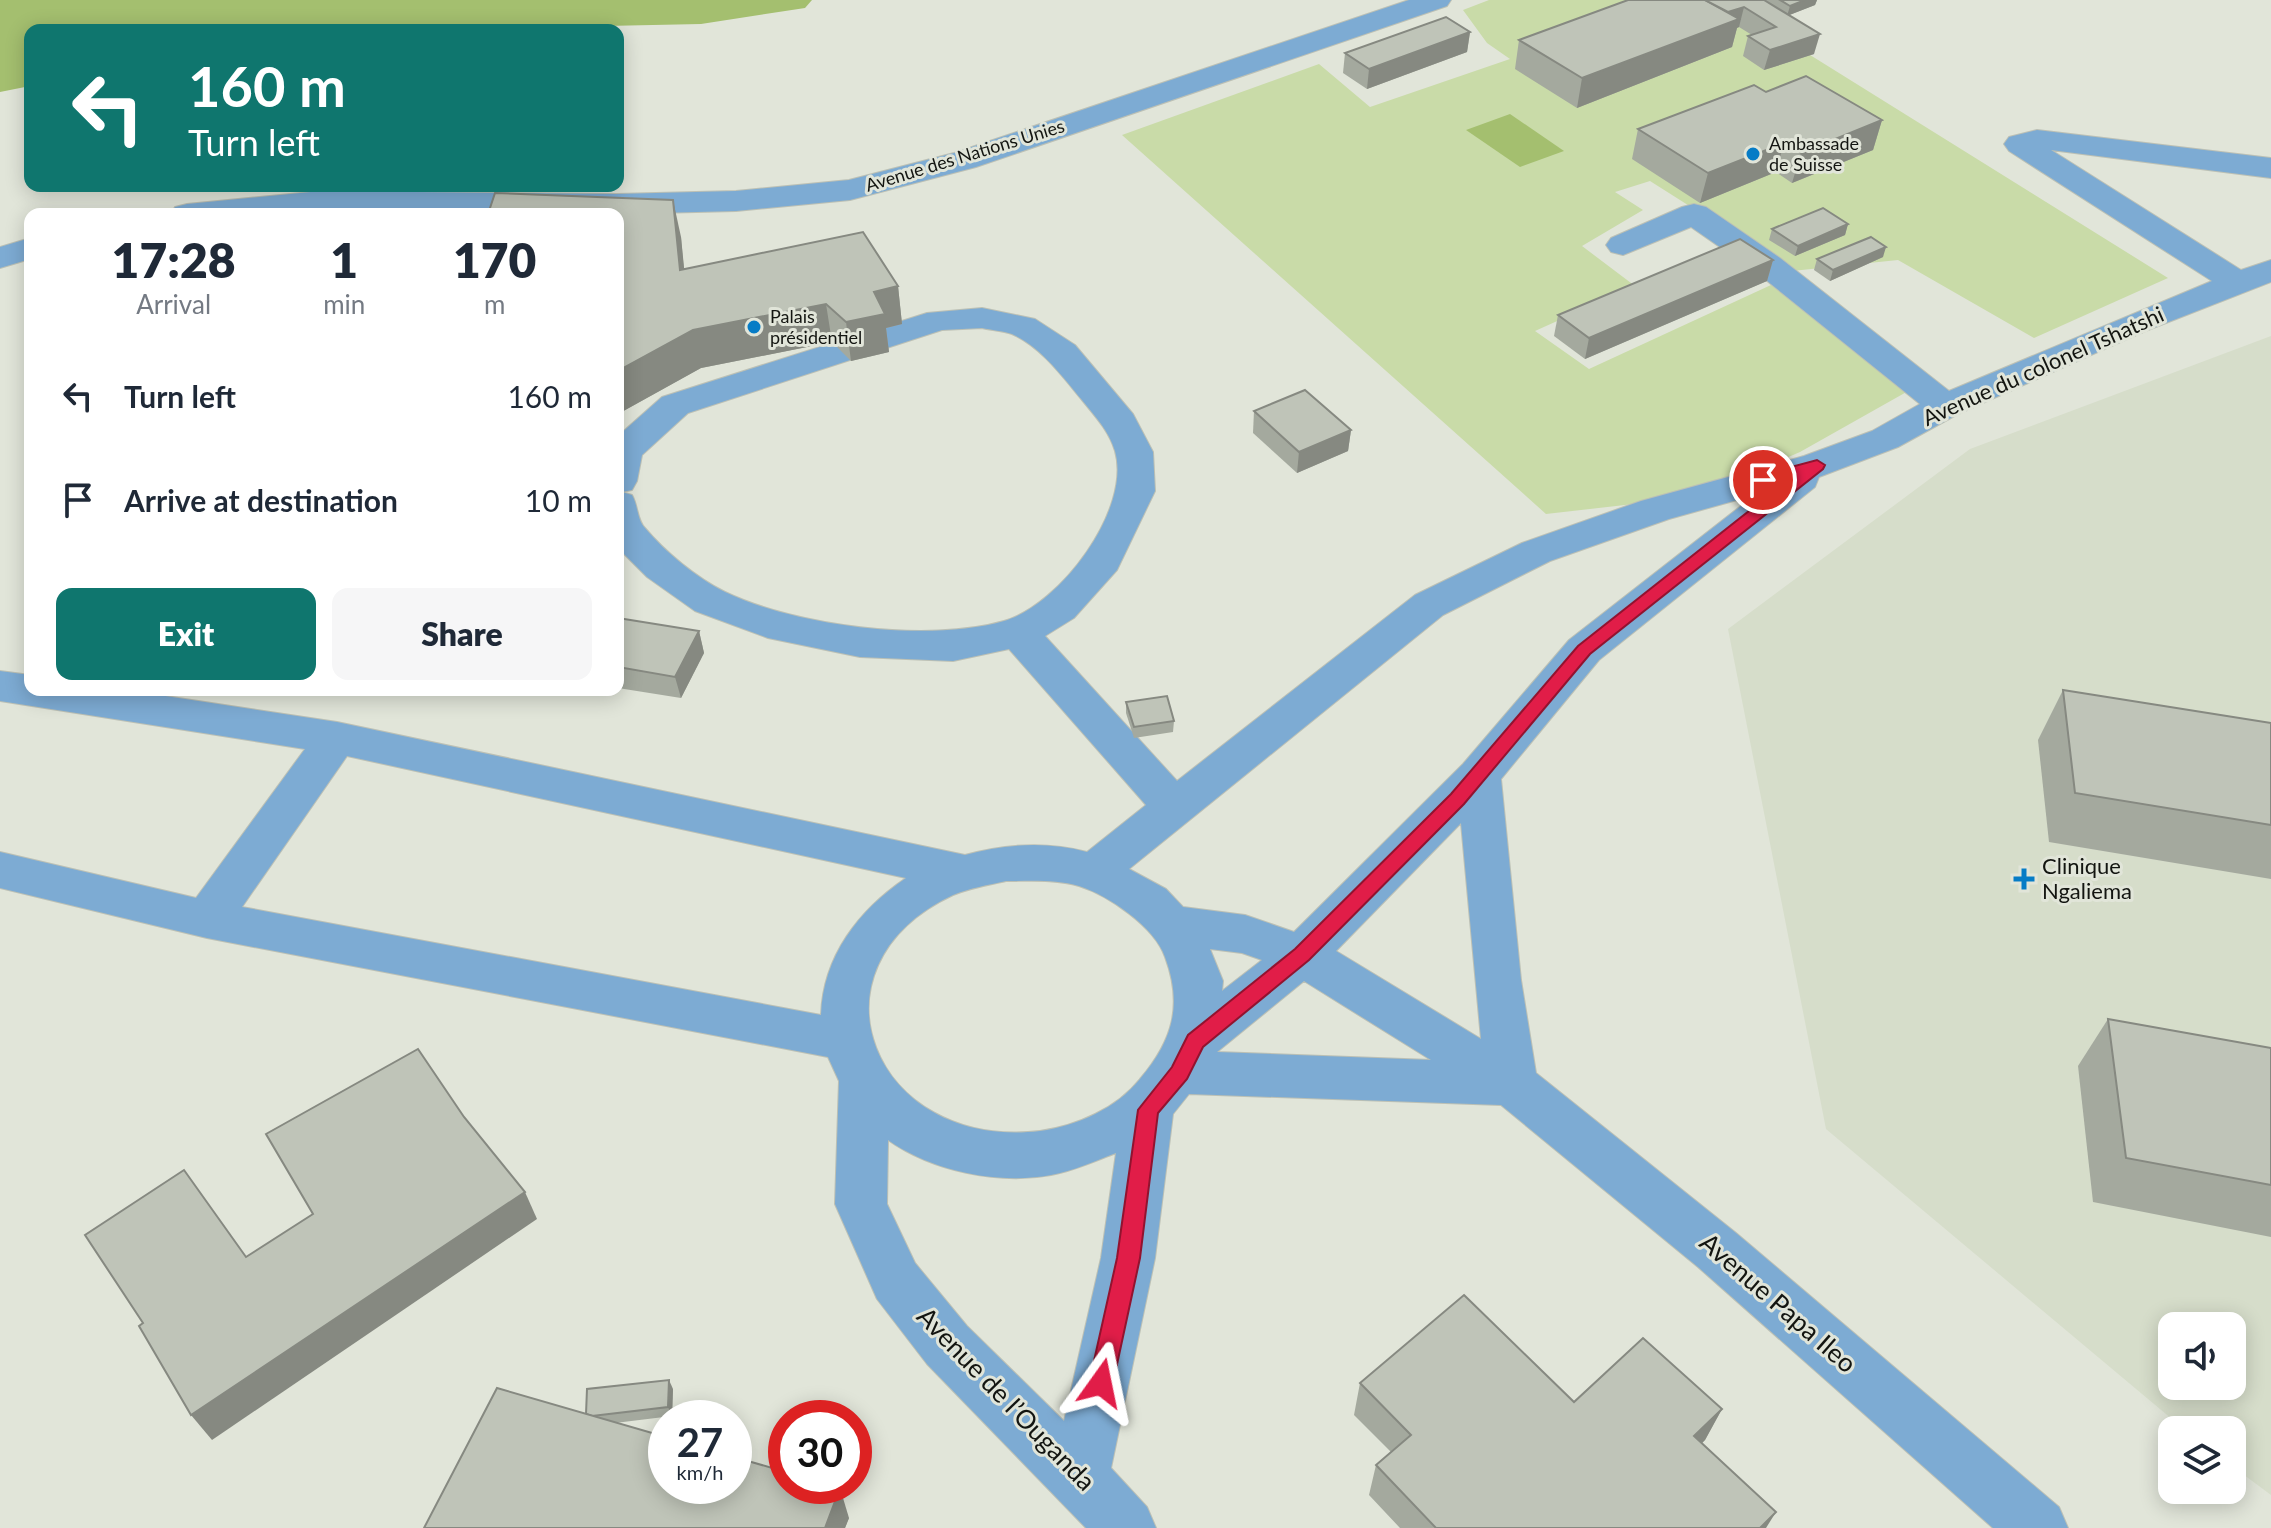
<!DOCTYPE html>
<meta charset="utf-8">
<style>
body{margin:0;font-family:Lato,sans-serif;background:#f6f6f7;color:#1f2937;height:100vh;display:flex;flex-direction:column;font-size:30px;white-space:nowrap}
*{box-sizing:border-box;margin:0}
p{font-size:26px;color:#747a83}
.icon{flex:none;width:44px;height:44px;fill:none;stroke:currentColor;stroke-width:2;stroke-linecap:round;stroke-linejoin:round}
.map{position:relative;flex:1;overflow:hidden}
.sheet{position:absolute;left:24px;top:208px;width:600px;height:488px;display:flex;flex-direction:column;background:#fff;border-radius:16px;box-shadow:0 4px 20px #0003}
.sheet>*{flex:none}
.hud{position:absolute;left:24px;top:24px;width:600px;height:168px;border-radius:16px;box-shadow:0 4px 20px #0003;background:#0f766e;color:#fff;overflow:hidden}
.buttons{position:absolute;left:2158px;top:1312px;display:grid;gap:16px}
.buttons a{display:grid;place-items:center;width:88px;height:88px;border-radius:16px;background:#fff;box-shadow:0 4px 20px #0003;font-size:40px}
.speed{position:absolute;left:648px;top:1400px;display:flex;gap:16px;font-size:40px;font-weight:700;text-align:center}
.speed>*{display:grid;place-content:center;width:104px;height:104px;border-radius:50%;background:#fff;box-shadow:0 4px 20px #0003;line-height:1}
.speed small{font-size:20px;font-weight:400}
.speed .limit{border:12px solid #d22;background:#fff;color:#111}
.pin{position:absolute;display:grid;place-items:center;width:68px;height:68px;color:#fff;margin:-34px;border:4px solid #fff;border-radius:50%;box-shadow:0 2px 8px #0007}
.me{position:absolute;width:88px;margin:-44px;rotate:12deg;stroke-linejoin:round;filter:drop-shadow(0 0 6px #0008)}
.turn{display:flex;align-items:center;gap:28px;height:168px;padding:0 32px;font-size:36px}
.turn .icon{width:104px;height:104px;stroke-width:2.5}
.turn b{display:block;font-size:56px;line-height:68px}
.eta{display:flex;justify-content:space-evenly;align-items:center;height:136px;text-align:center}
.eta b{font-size:48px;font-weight:800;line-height:56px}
.action{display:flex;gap:16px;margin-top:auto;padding:16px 32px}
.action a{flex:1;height:92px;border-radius:16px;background:#0f766e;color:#fff;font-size:32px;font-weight:800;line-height:92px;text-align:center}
.action a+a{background:#f6f6f7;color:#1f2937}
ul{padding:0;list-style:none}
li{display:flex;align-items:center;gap:24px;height:104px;padding:0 32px}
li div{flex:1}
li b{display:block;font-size:30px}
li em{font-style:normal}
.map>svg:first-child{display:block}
.built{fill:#d6ddca;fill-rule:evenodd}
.green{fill:#c9dba8}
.water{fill:#a4bf6f}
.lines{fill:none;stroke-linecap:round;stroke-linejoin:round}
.minor-casing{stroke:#bcc0b5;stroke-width:2}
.minor{fill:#7dabd3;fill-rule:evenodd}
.wall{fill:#a4a99e}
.shaded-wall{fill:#868981}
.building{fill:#bfc4b8;stroke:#868981;stroke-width:2}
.route{fill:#e11d48;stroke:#92132f;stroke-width:2}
.poi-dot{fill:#067cc6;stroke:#e1e5d9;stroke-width:3}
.labels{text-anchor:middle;stroke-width:6;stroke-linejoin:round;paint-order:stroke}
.far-poi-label{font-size:18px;fill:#131511;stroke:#e1e5d9;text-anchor:start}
.far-street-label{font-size:18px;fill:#131511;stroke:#e1e5d9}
.street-label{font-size:22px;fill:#131511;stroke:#e1e5d9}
.poi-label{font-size:22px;fill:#131511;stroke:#e1e5d9;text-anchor:start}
.near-street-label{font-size:26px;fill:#131511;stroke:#e1e5d9}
</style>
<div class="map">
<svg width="2271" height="1528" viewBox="0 0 2271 1528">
<rect width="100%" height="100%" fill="#e1e5d9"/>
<path class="built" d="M2271,336V1495L2232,1466V1430H2185L1826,1129L1728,629L1970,449ZM2172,1326H2232V1386H2172Z"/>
<path class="green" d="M1489,0H1722L2168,278L2034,338L1898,260L1792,271L1650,181L1615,192L1643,210L1582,246L1635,286L1535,331L1589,369L1771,285L1910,390L1800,452L1695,497L1546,514L1122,135L1319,64L1370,107L1510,59L1487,43L1463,10Z"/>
<g class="water">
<path d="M0,0H812L805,8L701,24L406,30H30V86L0,92Z"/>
<path d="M1510,114L1564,151L1520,167L1466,130Z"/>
</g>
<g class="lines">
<defs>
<g id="minor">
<path d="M1409,0H1451L1447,6L976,167L850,200L736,211L616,214L321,211L288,214H171L175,207L187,204L321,191L616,194L736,191L849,180L954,153Z"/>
<path d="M2037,130L2271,158V178L2051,150L2241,270L2271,260V282L2143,332L1958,414L1898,447L1819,477L1815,487L1599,660L1501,779L1521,980L1536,1073L1736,1233L2059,1507L2068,1528H1993L1698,1267L1501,1105L1189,1094L1173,1114L1155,1258L1111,1468L1147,1507L1156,1528H1086L927,1364L877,1299L835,1204L839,1081L828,1057L207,938L0,888V852L196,898L305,749L0,701V671L30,675V690H126L337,722L965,855C1005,844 1046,841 1087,852L1146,805L1009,649L953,661L860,657L768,638L695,611L647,577L618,548V436L662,397L927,313L982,308L1035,319L1075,345L1133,414L1153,452L1155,491L1117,570L1074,618L1045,636L1177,781L1415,595L1522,543L1641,501L1804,456L1872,431L1920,404L1756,272L1691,227L1623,255L1611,252L1606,245L1611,238L1682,207L1694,204L1706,207L1780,258L1949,391L2212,281L2009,151L2004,144L2009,137ZM982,328C991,330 1003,331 1012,334C1041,347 1062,376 1082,400C1095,416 1109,431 1115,451C1132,509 1060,605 1004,621C928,643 796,626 725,592C697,578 665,552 645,528C637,520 638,505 632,495L622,492L632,490L637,481L642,455L688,413L942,330ZM1755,495L1569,640L1463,764L1294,932L1245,915L1183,907L1166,889L1129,869L1443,615L1550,561L1669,519ZM347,756L906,878C859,910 823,956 821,1015L242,907ZM1461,823L1481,1039L1336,951ZM1006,881C1029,881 1056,879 1079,886C1108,895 1155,927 1165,957C1183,1005 1173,1040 1140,1079C1117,1108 1077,1126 1040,1131C873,1151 799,967 953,895C970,888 988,885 1006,881ZM1210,949L1242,953L1262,960L1222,991L1223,981ZM1304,981L1431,1060L1217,1052ZM888,1140C932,1171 998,1185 1051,1175C1073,1171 1095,1161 1116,1153L1101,1258L1064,1421L967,1326L915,1263L887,1204Z"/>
<path d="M30,238V259L0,268V247Z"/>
</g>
</defs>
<use href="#minor" class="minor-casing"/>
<use href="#minor" class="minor"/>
</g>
<g class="wall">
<path d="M1628,0H1817L1815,5L1789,15L1814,54L1764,70L1743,56L1748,36L1752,35L1739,27L1737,28L1732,47L1577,108L1515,69L1519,40Z"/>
<path d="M1470,32L1467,52L1367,89L1343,73L1345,53Z"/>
<path d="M1766,92L1882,120L1873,150L1792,183L1776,172L1700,203L1632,159L1638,129Z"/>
<path d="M1848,224L1845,235L1795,256L1769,240L1772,229Z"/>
<path d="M681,237L684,270L898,286L902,324L886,328L889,352L851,361L832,342L701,368L618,414Z"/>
<path d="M1883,257L1830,281L1814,270L1817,259Z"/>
<path d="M1773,260L1767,281L1585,359L1554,336L1558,315Z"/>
<path d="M1254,411L1351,430L1348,451L1297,473L1253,433Z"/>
<path d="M618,618L699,631L704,653L681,698L618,688Z"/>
<path d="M2063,690L2271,723V879L2049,842L2038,740Z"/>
<path d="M1126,702L1174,721L1173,732L1134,738L1126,713Z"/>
<path d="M2108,1019L2271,1048V1237L2093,1202L2078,1066Z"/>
<path d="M1360,1383L1574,1402L1722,1409L1705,1440L1702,1443L1766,1528H1400L1369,1495L1376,1465L1391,1452L1354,1415Z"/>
<path d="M673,1389L672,1416L615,1423L849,1518L845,1528H424L586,1414Z"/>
</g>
<g class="shaded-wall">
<path d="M1805,0H1817L1815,5L1787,16L1790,6Z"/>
<path d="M1744,7L1739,27L1737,28L1732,47L1577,108L1582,78L1715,16Z"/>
<path d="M1470,32L1467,52L1367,89L1369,69Z"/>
<path d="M1820,34L1814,54L1764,70L1770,50Z"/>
<path d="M1882,120L1873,150L1792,183L1801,153Z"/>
<path d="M1784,143L1776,172L1700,203L1708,173Z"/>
<path d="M673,200L681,237L688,308L680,270Z"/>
<path d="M1848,224L1845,235L1795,256L1798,246Z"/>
<path d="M1886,247L1883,257L1830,281L1833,270Z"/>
<path d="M1773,260L1767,281L1585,359L1589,338Z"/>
<path d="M898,286L902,324L886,328L889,352L851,361L846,322L874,292Z"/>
<path d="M826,304L832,342L701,368L618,414V371L693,330Z"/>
<path d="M1351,430L1348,451L1297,473L1299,452Z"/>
<path d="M699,631L704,653L681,698L675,677Z"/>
<path d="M525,1192L537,1219L212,1440L191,1415Z"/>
<path d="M669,1380L673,1389L672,1416L668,1407Z"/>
<path d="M1722,1409L1705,1440L1679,1466L1694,1436Z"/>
<path d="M840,1488L849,1518L845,1528H825Z"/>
<path d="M1776,1512L1766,1528H1760Z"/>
</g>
<g class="building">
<path d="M1628,0H1705L1739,19L1582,78L1519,40Z"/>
<path d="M1705,0H1764L1820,34L1770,50L1748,36L1776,27L1744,7L1728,12Z"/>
<path d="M1780,0H1805L1790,6Z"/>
<path d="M1446,17L1470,32L1369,69L1345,53Z"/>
<path d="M1806,76L1882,120L1801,153L1784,143L1708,173L1638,129L1754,85L1766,92Z"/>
<path d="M495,193L673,200L680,270L863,232L898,286L874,292L885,314L846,322L826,304L693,330L618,371V214H488Z"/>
<path d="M1823,208L1848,224L1798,246L1772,229Z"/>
<path d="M1871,237L1886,247L1833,270L1817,259Z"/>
<path d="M1740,239L1773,260L1589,338L1558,315Z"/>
<path d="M1305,390L1351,430L1299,452L1254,411Z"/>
<path d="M618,618L699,631L675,677L618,667Z"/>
<path d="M2063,690L2271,723V825L2075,793Z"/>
<path d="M1167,696L1174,721L1134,727L1126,702Z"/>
<path d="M2108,1019L2271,1048V1185L2126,1158Z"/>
<path d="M418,1049L464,1117L525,1192L191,1415L139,1326L143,1323L85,1235L184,1170L246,1257L313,1214L266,1134Z"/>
<path d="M1464,1295L1574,1402L1643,1338L1722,1409L1694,1436L1776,1512L1760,1528H1436L1376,1465L1411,1435L1360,1383Z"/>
<path d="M669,1380L668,1407L592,1416L586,1414L587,1389Z"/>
<path d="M497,1388L666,1437V1486H734V1457L786,1472V1486H834L840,1488L825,1528H424Z"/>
</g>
<path class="route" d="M1817,460L1825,465L1823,469L1590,654L1464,804L1309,960L1203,1047L1187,1079L1158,1113L1140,1258L1113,1383L1109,1391L1101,1394L1093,1391L1089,1383L1117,1258L1138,1110L1172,1067L1188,1035L1295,949L1451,794L1578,646L1792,477L1763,485L1755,480L1758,476Z"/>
<g class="poi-dot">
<circle cx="1753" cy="154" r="8"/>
<circle cx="754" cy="327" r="8"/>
<path d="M2020 867h8v8h8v8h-8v8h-8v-8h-8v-8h8z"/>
</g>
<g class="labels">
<g class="far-poi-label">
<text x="1769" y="150">Ambassade<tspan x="1769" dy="21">de Suisse</tspan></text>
<text x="770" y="323">Palais<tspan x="770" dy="21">présidentiel</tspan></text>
</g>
<g class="far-street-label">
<text transform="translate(965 156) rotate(-17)" y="6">Avenue des Nations Unies</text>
</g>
<g class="street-label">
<text transform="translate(2043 366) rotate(-24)" y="8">Avenue du colonel Tshatshi</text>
</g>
<g class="poi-label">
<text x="2042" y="874">Clinique<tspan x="2042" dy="25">Ngaliema</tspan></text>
</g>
<g class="near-street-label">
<text transform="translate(1778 1303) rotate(41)" y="9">Avenue Papa Ileo</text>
<text transform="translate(1006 1399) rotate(46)" y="9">Avenue de l’Ouganda</text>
</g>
</g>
</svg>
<div class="buttons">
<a><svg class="icon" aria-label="sound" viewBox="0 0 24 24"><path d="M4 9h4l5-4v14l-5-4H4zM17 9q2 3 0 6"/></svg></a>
<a><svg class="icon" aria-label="layers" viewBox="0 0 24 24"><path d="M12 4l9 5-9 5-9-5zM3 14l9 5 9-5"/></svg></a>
</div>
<div class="speed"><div>27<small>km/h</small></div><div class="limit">30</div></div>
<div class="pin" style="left:1763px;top:480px;background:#d93025"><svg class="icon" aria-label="arrive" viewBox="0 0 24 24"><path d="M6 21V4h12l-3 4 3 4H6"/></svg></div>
<svg class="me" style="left:1101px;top:1383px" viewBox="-20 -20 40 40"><path d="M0-17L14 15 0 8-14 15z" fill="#e11d48" stroke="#fff" stroke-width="4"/></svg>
<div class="hud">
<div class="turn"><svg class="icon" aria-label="left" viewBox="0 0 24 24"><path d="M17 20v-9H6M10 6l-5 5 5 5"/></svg><div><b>160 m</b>Turn left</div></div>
</div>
<section class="sheet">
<div class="eta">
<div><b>17:28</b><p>Arrival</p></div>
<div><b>1</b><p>min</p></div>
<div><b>170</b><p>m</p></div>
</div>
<ul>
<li><svg class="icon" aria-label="left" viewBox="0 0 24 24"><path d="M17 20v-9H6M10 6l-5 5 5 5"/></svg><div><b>Turn left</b></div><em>160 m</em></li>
<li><svg class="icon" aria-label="arrive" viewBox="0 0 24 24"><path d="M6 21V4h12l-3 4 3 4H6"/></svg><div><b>Arrive at destination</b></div><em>10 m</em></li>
</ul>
<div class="action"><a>Exit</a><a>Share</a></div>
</section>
</div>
